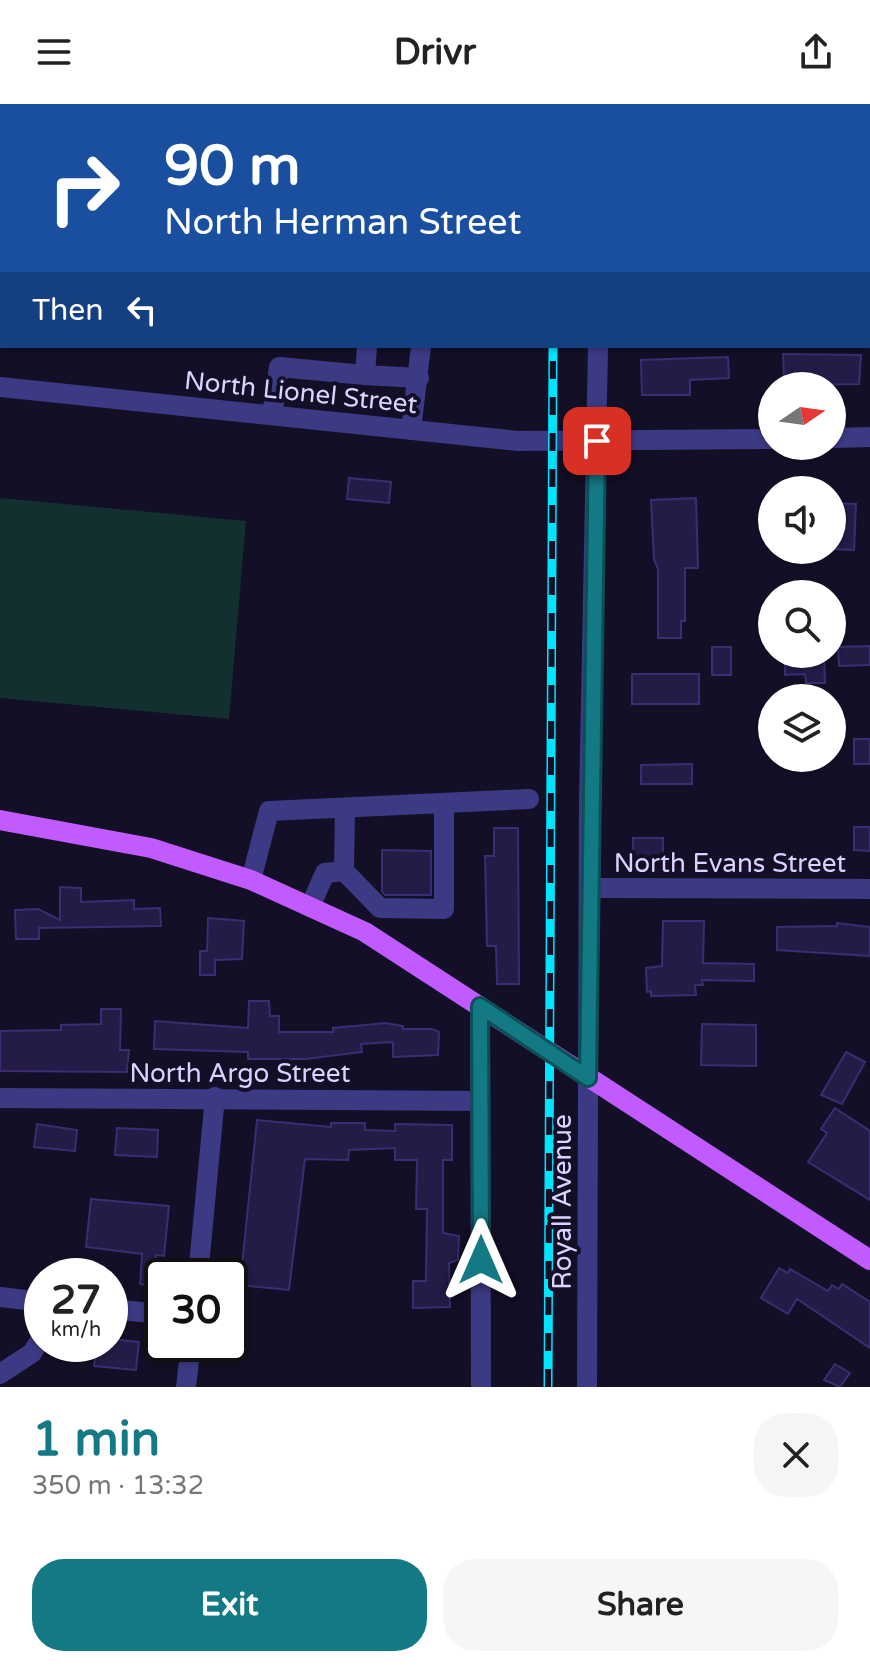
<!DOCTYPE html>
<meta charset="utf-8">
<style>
body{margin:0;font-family:"Varela Round",sans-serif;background:#f6f6f6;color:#222;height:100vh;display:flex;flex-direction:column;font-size:30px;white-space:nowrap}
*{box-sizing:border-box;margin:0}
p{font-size:26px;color:#767676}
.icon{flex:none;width:44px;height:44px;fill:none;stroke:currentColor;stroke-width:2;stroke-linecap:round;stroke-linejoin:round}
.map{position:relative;height:1283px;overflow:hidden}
.side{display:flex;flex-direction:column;background:#fff;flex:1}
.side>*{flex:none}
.top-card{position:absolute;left:0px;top:0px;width:870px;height:244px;box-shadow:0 2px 6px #0004;background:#1a4fa0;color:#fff;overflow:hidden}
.needle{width:52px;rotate:77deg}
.controls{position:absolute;left:758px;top:268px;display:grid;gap:16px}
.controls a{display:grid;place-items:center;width:88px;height:88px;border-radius:50%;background:#fff;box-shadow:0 2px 6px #0004;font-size:40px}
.speed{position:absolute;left:24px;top:1154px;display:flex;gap:16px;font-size:40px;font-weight:700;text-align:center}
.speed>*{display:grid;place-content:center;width:104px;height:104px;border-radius:50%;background:#fff;box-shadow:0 2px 6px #0004;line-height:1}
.speed small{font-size:20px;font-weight:400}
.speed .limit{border:4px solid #111;border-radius:12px;background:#fff;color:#111}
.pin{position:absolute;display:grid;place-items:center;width:68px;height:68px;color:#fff;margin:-34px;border-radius:16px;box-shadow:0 4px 12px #0006}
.me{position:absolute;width:88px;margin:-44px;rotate:0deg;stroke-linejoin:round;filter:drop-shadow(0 0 6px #0008)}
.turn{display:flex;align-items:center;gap:28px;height:168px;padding:0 32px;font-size:36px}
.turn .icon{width:104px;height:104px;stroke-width:2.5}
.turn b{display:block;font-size:56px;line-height:68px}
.then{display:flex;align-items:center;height:76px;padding:0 32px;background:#0003;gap:16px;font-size:30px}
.round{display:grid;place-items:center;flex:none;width:84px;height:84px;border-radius:32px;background:#f6f6f6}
.overview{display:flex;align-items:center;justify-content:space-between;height:136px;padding:0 32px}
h1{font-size:48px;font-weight:700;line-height:60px;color:#137a85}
.primary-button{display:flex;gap:16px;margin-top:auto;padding:16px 32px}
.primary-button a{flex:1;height:92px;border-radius:32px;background:#137a85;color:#fff;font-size:32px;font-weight:700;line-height:92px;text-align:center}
.primary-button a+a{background:#f6f6f6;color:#222}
header{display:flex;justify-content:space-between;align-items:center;height:104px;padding:0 32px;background:#fff;font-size:36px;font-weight:700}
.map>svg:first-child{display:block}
.green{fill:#12302f}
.building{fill:#241b47;stroke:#3b2d73;stroke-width:2}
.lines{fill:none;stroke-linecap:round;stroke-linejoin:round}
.minor{stroke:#3d3a85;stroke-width:20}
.major{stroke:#c25bff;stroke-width:20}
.rail-casing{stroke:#00e5ff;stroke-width:9}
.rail{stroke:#130f26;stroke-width:6;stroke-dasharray:18;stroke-linecap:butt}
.route-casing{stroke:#0c4f56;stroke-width:20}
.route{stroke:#137a85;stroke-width:14}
.labels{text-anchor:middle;stroke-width:8;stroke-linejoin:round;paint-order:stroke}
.street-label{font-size:26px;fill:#d9d4ff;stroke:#130f26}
</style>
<header><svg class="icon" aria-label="menu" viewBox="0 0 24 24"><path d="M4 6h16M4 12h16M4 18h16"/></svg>Drivr<svg class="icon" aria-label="share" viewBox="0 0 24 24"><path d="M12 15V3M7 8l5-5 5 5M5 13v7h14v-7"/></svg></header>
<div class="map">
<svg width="870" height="1283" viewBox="0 0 870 1283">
<rect width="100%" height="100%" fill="#130f26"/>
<path class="green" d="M0,394L246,417L229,615L0,594Z"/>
<g class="building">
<path d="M783,250L861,251L859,280L796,281V275H784Z"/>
<path d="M728,253L729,274L690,276V291H642L641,256Z"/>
<path d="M349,374L391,378L389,399L347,395Z"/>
<path d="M696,394L698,464H685V517H681V534H658V465L654,455L651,396Z"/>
<path d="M832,399L856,400L854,446L832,445Z"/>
<path d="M870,542V561L839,562L838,543Z"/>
<rect x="712" y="543" width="19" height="28"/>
<path d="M785,550H824L825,579H806L805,570L785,571Z"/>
<rect x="632" y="570" width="67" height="30"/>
<rect x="854" y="635" width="16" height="25"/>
<path d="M692,660V680H641V661Z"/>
<path d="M854,723H870V747L854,746Z"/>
<path d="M494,724H518L519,880H497L496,842H487L485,752H494Z"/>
<rect x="633" y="734" width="30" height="24"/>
<path d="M382,746L431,747V791H385L382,787Z"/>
<path d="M60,783L81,784V798L134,796V805L160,804L161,822L39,824V835H16L15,806L38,805L60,816Z"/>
<path d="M208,814L244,817L242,855L215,856V871H200V847H207Z"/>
<path d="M663,817H704L703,859L754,860V877L702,876L703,881H695L696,891L651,892V887L647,888L646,864L662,862Z"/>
<path d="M837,819L870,823V852L777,846V823L837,822Z"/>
<path d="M249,897H269L270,912H279V928H333V924L386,919L403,922V925H432L439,928L438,951L393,953V938L361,940L362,948L306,955H248V948L154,945L155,917L248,924Z"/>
<path d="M101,905H121L120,946H129L127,968L0,967V927L61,926V921L101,920Z"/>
<path d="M702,920L756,921V962L701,961Z"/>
<path d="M846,948L865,958L842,1000L821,991Z"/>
<path d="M835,1004L870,1027V1096L808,1058L827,1029L821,1025Z"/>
<path d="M257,1016L331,1023V1019H365V1026L395,1027V1020L452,1021V1056H443V1129L459,1132L458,1156L449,1159L450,1203L413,1204V1177H426L427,1105H416L417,1056H395V1044L349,1046L348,1056L305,1055L289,1186L240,1181Z"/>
<path d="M37,1020L77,1026L75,1047L34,1043Z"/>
<path d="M117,1024L158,1026L157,1053L115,1051Z"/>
<path d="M91,1095L169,1102L164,1152L156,1151L150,1182L140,1180L142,1150L86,1143Z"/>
<path d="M779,1164L788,1169L790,1165L828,1187L832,1181L839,1185L842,1180L870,1198V1244L797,1195L788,1210L761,1194Z"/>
<path d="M110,1235L139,1238L136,1266L94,1262L97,1240H110Z"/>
<path d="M835,1260L850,1269L840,1283L824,1276Z"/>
</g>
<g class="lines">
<g class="minor">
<path d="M377,2V0"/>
<path d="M432,2V0"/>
<path d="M600,2V0"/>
<path d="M367,242L365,271L419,274"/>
<path d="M0,283L518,337L772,335"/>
<path d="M272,311L279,263L365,271"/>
<path d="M411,326L421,242"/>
<path d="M832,334L870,333"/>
<path d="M345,704L344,767L380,804L444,805V699"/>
<path d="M251,776L269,707L529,695"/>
<path d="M590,784L870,785"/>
<path d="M310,803L325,769L344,767"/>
<path d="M480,902L481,1283"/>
<path d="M0,994L480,997"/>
<path d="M198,1172L215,993"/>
<path d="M0,1193L42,1198"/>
<path d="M110,1205L162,1210"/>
<path d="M0,1270L32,1249L42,1233"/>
<path d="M186,1283L191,1240"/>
<path d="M587,1283L589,697L598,242"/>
</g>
<path class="major" d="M0,716L151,744L251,776L365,828L870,1156"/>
<defs>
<g id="rail">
<path d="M553,2V0"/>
<path d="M548,1283L553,242"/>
</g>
</defs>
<use href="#rail" class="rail-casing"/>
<use href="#rail" class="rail"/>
</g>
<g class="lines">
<defs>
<path id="route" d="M481,1156L480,902L588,974L597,337"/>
</defs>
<use href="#route" class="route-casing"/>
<use href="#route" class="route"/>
</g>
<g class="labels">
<g class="street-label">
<text transform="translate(301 288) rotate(6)" y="9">North Lionel Street</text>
<text x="730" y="768">North Evans Street</text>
<text x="240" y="978">North Argo Street</text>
<text transform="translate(562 1098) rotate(-90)" y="9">Royall Avenue</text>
</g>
</g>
</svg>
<div class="controls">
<a><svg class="needle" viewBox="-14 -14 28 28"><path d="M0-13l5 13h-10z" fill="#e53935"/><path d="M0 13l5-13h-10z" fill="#767676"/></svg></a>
<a><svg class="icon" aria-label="sound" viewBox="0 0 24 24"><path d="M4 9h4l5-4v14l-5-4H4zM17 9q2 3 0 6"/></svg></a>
<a><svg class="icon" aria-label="search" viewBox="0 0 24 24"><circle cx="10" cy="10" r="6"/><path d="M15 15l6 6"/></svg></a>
<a><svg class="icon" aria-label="layers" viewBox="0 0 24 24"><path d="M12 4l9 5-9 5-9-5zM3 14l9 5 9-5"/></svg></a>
</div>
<div class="speed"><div>27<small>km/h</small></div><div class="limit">30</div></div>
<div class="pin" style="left:597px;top:337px;background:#d93025"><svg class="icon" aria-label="arrive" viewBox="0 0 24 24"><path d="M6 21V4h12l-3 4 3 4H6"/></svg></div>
<svg class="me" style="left:481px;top:1156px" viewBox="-20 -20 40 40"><path d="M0-17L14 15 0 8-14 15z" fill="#137a85" stroke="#fff" stroke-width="4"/></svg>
<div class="top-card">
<div class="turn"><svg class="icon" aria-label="right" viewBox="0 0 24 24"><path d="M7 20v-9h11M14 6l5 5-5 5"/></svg><div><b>90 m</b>North Herman Street</div></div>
<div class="then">Then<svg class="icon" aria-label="left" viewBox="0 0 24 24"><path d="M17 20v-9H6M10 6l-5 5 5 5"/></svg></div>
</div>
</div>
<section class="side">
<div class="overview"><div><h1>1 min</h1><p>350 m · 13:32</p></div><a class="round"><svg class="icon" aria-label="close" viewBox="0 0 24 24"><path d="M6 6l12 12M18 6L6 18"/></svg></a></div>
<div class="primary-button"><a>Exit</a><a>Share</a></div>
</section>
